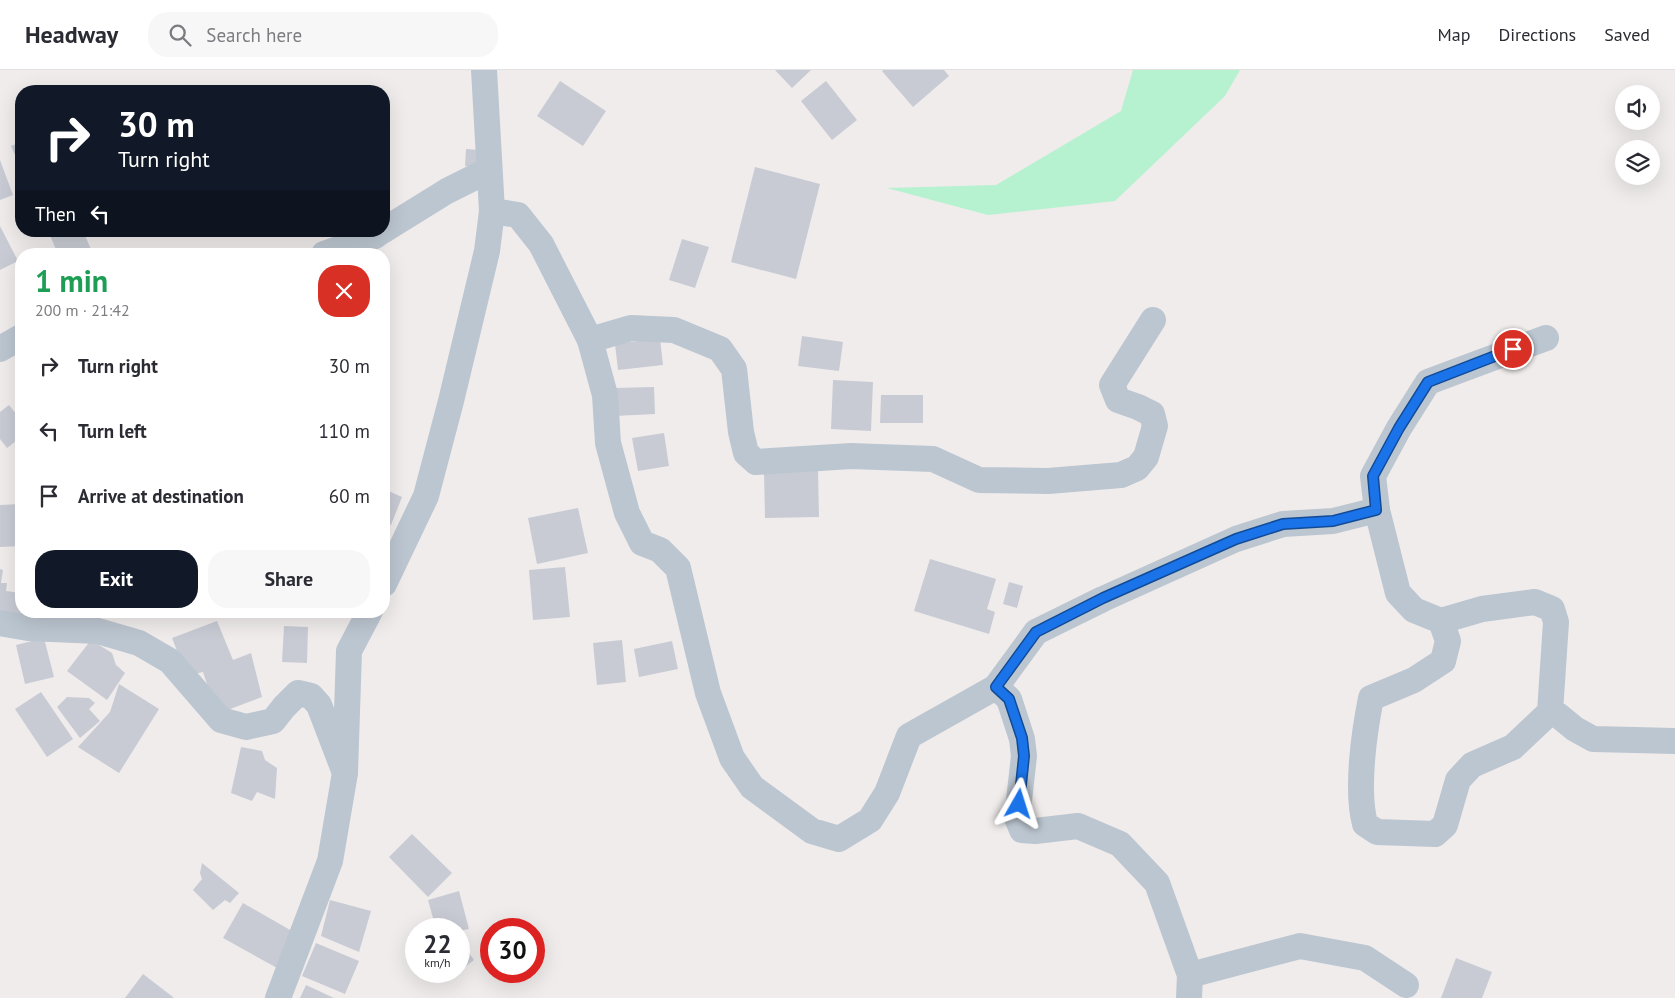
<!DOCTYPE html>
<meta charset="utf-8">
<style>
body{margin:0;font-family:"PT Sans",sans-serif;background:#f7f7f7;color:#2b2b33;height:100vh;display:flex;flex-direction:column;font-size:19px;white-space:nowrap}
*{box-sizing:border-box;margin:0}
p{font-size:16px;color:#7c7c81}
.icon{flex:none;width:28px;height:28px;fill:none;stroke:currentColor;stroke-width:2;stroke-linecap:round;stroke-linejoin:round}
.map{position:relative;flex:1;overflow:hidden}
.details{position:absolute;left:15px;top:178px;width:375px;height:370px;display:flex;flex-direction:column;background:#fff;border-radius:20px;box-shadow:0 5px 20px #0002}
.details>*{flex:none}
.top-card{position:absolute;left:15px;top:15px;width:375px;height:152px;border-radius:20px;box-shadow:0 5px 20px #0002;background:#111827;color:#fff;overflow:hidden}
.fabs{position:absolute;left:1615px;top:15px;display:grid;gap:10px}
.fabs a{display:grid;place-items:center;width:45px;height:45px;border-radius:50%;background:#fff;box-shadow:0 5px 20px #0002;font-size:25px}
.speed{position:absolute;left:405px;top:848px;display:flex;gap:10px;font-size:25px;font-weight:700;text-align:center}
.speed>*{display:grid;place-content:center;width:65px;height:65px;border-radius:50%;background:#fff;box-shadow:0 5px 20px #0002;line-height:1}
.speed small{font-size:12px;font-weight:400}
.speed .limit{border:8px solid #d22;background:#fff;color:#111}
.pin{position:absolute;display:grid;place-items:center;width:42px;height:42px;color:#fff;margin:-21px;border:2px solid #fff;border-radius:50%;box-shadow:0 1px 5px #0007}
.me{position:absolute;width:55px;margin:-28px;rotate:6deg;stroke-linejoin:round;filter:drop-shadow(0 0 4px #0008)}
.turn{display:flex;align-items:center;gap:18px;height:105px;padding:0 20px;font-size:22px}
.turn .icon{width:65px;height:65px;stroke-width:2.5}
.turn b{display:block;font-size:35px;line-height:42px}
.then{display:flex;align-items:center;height:48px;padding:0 20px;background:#0003;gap:10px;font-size:19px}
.round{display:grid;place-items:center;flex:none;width:52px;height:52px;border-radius:20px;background:#f7f7f7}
.summary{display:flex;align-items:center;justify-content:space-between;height:85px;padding:0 20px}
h1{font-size:30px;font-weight:700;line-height:38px;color:#1e9e55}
.action{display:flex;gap:10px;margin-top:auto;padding:10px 20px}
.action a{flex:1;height:58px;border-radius:20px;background:#111827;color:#fff;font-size:20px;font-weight:700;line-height:58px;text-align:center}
.action a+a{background:#f7f7f7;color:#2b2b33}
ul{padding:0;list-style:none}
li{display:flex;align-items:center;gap:15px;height:65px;padding:0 20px}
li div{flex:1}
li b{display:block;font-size:19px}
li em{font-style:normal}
header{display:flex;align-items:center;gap:30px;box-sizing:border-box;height:70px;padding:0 25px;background:#fff;border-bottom:1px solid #e1e1e2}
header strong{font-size:24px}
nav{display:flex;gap:28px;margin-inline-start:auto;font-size:18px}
.search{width:350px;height:45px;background:#f7f7f7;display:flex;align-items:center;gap:12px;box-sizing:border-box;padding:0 18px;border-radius:20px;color:#7c7c81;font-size:19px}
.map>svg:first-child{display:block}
.green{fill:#b6f1d0}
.building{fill:#c8cbd3}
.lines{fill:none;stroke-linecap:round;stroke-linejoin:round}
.minor{stroke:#bcc6d0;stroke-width:26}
.route-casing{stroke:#114b97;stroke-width:12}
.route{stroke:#1a73e8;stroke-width:9}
</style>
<header>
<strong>Headway</strong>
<div class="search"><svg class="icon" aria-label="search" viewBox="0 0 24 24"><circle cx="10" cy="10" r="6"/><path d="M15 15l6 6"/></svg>Search here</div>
<nav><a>Map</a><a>Directions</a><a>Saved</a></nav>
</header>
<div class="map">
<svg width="1675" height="928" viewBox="0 0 1675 928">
<rect width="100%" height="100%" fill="#f0ecec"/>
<path class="green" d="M1133,0H1240L1225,26L1115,131L988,145L887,118L996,115L1121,41Z"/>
<g class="building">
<path d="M775,0H811L792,18Z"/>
<path d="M883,0H944L949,6L913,37L882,1Z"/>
<path d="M560,11L606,41L583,76L537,46Z"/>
<path d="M826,11L857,50L832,70L801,31Z"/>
<path d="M21,72V99L11,76Z"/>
<path d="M466,79L481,80L480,98L465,96Z"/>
<path d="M0,90L13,125L0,130Z"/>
<path d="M755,97L820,114L796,209L731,192Z"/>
<path d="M0,156L18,191L0,200Z"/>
<path d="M48,161H83L93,184H58Z"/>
<path d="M682,169L709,177L695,218L669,210Z"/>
<path d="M802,266L843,272L839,301L798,296Z"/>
<path d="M660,268L663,295L618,300L615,274Z"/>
<path d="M833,310L873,312L871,361L831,359Z"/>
<path d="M654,317L655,344L614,346L613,318Z"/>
<path d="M881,325H923V353H880Z"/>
<path d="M9,335L21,350V367L7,378L0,369V342Z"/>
<path d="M664,363L669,396L638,401L632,368Z"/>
<path d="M818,400L819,447L765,448L764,401Z"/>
<path d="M384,419L402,427L391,455L384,452Z"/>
<path d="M21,434V476L0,477V435Z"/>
<path d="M578,438L588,483L537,494L528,448Z"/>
<path d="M930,489L996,509L987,539L995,542L989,564L914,541Z"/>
<path d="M565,497L570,547L533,550L529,500Z"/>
<path d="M0,499L3,500L1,513H7L6,521L21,523V541H27L28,545L0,541Z"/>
<path d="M1009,512L1023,516L1017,538L1003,534Z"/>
<path d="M35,541H67V544L37,550Z"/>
<path d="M217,551L233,590L251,583L262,627L217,644L203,602L187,606L172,568Z"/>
<path d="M284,556L308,557L307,593L282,592Z"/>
<path d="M44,568L54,607L25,614L16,575Z"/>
<path d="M91,570L112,583L116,595L125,603L107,630L67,601Z"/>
<path d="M622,570L626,612L597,615L593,573Z"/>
<path d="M672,571L678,599L639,607L634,579Z"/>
<path d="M119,614L159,639L119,703L78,677L110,642Z"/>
<path d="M41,622L73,669L47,687L15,639Z"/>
<path d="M67,627L89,628L95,633L89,639L100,651L80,668L57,637Z"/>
<path d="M241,677L262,681L265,690L277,698L275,729L257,722L252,731L231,723Z"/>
<path d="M412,764L452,803L428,827L389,787Z"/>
<path d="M202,793L239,823L230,833L225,830L213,840L193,820L202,809L200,803Z"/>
<path d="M459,821L469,859L459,861V859H436L428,830Z"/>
<path d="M330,830L371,841L359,882L321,866Z"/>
<path d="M243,833L299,865L279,899L223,868Z"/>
<path d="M459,869L474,890L445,912L439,901H459Z"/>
<path d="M316,873L359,891L345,924L302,906Z"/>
<path d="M1456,888L1492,902L1482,928H1441Z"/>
<path d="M143,904L173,927V928H125Z"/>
<path d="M306,915L334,928H300Z"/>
</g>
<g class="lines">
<g class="minor">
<path d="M492,141L518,145L541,174L590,270L605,325L608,373L627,443L642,473L660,480L678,498L708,623L732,688L752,717L812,761L839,769L870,750L887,723L909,666L996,617L1036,562L1103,529L1236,469L1283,454L1333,451L1377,440L1398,523L1414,540L1441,551L1448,571L1443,591L1414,610L1371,628C1364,663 1356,720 1365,754L1377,762L1435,764L1445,755L1458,710L1472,695L1513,677L1550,642L1559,646L1575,659L1593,669L1675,671"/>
<path d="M384,160L447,121L489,100"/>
<path d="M324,184L375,166L382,161"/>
<path d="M590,270L631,258L674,260L720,279L734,299L741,362L746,383L756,392L851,386L933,389L979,410L1048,411L1121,405L1137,398L1146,387L1155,356L1152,344L1138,337L1118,330L1112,315L1153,250"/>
<path d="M0,279L21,267"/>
<path d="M1377,440L1373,406L1399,358L1428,312L1546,268"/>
<path d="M384,514L426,426L451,331L487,181L492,141L484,0"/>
<path d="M1441,551L1482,539L1535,532L1552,539L1556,552L1550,642"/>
<path d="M0,553L28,558L98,561L139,573L170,591L221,650L246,657L273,651L284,637L298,623L311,626L319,635L345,703"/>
<path d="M996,617L1009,629L1022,669L1024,686L1017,748L1022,760L1035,761L1078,756L1120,774L1157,813L1190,905L1189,928"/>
<path d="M1190,905L1300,876L1365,888L1406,915"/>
<path d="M278,928L330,791L345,703L349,581L370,541"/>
</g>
</g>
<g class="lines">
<defs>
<path id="route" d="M1019,734L1024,686L1022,668L1009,629L996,617L1036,562L1103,528L1236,469L1283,454L1333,451L1376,440L1373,406L1399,358L1428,312L1513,279"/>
</defs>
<use href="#route" class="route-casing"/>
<use href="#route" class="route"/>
</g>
</svg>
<div class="fabs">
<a><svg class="icon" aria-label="sound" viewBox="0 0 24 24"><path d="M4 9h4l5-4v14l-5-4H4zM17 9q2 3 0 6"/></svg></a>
<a><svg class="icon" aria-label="layers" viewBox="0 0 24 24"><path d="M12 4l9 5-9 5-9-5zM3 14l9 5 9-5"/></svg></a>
</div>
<div class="speed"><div>22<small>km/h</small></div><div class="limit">30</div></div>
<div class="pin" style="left:1513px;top:279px;background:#d93025"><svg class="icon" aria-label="arrive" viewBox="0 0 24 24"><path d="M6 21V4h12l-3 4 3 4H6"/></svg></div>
<svg class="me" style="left:1019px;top:734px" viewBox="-20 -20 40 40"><path d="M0-17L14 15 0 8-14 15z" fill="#1a73e8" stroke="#fff" stroke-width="4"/></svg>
<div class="top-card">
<div class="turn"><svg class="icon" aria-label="right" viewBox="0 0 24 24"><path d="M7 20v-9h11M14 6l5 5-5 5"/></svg><div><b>30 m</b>Turn right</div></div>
<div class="then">Then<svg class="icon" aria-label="left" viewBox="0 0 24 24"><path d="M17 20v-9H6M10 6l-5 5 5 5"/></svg></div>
</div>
<section class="details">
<div class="summary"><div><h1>1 min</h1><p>200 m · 21:42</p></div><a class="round" style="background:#d93025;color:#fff"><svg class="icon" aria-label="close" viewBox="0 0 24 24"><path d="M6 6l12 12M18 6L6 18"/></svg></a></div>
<ul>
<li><svg class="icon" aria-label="right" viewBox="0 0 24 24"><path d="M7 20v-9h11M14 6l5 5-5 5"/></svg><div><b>Turn right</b></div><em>30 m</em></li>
<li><svg class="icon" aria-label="left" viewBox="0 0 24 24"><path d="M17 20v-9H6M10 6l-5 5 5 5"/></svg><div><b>Turn left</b></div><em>110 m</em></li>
<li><svg class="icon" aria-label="arrive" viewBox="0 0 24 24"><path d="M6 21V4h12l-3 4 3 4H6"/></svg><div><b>Arrive at destination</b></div><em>60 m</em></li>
</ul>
<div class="action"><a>Exit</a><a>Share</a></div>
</section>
</div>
